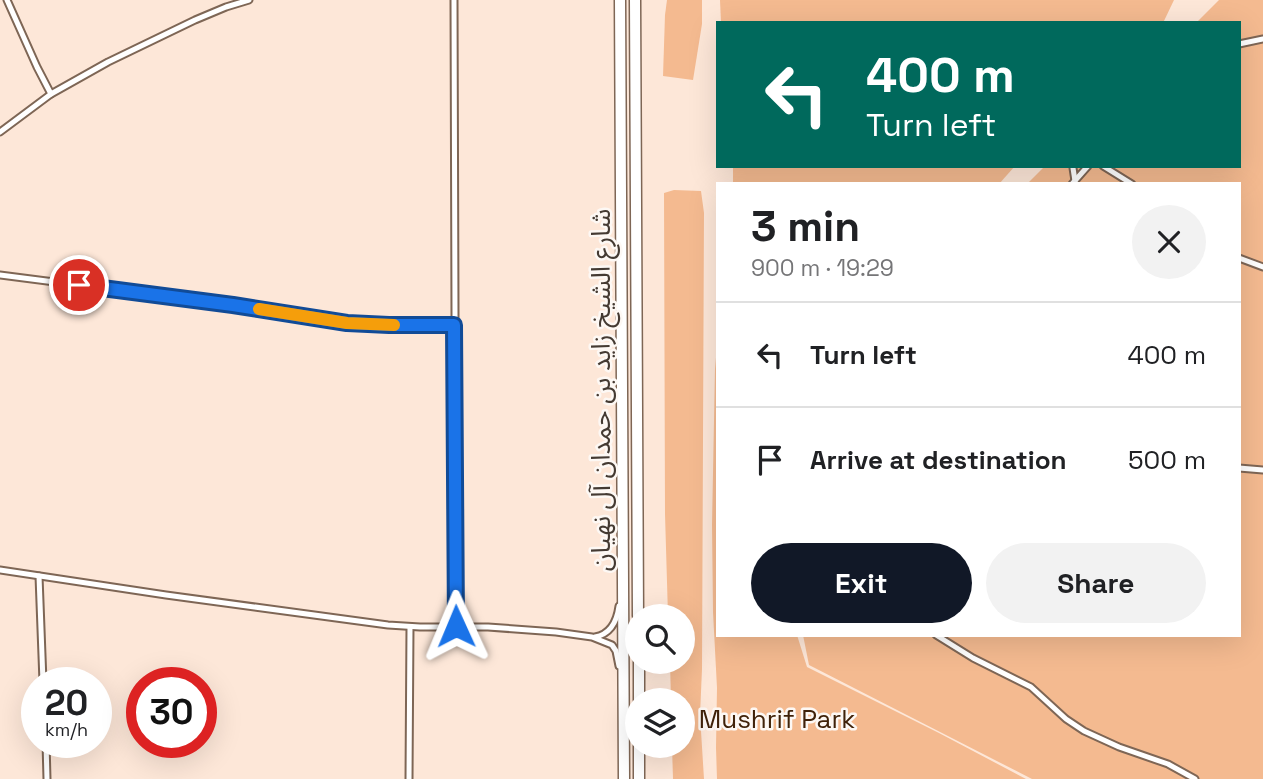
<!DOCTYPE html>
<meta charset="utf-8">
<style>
body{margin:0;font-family:"Space Grotesk","Noto Sans Arabic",sans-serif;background:#f2f2f2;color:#202124;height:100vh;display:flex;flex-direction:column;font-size:26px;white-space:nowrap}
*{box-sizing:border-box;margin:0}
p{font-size:23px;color:#757577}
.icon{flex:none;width:38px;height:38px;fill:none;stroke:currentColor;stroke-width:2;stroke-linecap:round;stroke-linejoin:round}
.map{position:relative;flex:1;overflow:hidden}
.details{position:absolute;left:716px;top:182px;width:525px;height:455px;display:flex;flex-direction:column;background:#fff;border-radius:0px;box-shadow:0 7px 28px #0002}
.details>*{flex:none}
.banner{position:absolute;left:716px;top:21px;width:525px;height:147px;border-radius:0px;box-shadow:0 7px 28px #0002;background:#00695c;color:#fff;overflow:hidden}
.buttons{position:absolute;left:625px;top:604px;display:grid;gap:14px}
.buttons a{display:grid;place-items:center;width:70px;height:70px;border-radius:50%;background:#fff;box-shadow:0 7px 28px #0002;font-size:35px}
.speed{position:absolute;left:21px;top:667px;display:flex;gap:14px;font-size:35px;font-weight:700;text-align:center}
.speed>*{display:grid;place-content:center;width:91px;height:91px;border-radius:50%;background:#fff;box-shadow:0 7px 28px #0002;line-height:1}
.speed small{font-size:18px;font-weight:400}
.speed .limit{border:10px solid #d22;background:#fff;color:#111}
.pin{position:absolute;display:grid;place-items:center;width:60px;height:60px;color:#fff;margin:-30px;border:4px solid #fff;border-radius:50%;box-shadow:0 2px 7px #0007}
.me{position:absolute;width:77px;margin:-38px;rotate:359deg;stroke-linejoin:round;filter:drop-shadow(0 0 5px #0008)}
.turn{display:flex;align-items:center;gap:24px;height:147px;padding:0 35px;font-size:32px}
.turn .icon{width:91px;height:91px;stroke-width:2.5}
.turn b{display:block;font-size:49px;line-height:60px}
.round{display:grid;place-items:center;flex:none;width:74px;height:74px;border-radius:37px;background:#f2f2f2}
.headline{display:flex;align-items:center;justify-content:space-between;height:119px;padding:0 35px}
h1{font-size:42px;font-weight:700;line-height:52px}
.primary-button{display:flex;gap:14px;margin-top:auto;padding:14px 35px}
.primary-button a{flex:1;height:80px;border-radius:42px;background:#111827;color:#fff;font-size:28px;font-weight:700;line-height:80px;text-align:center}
.primary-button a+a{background:#f2f2f2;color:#202124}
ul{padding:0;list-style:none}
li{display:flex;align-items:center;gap:21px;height:105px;padding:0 35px;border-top:2px solid #e0e0e0}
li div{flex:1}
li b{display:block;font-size:26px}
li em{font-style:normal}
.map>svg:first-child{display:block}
.green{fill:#f4ba90}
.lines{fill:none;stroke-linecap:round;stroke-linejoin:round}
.street-casing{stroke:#7e6655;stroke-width:9}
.highway-casing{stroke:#7e6655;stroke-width:13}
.street{stroke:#fff;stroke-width:5}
.highway{stroke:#fff;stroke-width:10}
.route-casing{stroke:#114b97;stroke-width:18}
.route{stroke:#1a73e8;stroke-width:12}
.slow{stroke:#f59e0b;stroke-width:12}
.labels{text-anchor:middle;stroke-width:5;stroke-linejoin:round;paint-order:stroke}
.street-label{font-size:26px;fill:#443a32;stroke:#fdf8f4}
.park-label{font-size:26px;fill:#402209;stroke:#fdf8f4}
</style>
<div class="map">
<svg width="1263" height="779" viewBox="0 0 1263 779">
<rect width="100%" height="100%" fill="#fde7d8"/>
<g class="green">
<path d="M667,0H702V24L693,80L663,76L665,15Z"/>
<path d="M720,0H1174L1163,23H721Z"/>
<path d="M1219,0H1263V779H1032L809,665L803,635H1239V184H1027L1045,166H1239V23H1196Z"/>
<path d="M733,166H1015L999,184H733Z"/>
<path d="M674,190L701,191L704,213L702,669L700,715L704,779H673L672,746H682V700H671L670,662H682V616H668L665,514L664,193Z"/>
<path d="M717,346L718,635H797L807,667L939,733L1026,779H717L716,748L717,688L713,612L712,525L715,369Z"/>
</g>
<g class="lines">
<defs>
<g id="street">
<path d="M7,0L37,67L51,94"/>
<path d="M454,0L456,627"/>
<path d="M1239,44L1263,39"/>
<path d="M0,132L51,94L108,62L195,20L226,7L249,0"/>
<path d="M1103,166L1132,184"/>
<path d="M1073,168L1075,181"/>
<path d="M1072,184L1088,166"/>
<path d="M1239,258L1263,267"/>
<path d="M0,275L233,305L347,323L389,325H454"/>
<path d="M1239,468L1263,470"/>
<path d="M0,570L166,595L388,625L420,627H488L556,632L592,637L612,645L616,651L619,666"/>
<path d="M39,576L43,682"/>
<path d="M936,635L973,658L1031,687L1066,719L1084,731L1119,747L1168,764L1195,779"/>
<path d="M595,637C611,634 617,621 619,606"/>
<path d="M46,742L47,779"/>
<path d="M409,779L410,627"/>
</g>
<g id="highway">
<path d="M620,0L624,779"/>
<path d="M635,0L638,616"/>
<path d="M639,662V700"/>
<path d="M639,746V779"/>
</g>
</defs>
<use href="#street" class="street-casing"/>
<use href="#highway" class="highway-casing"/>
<use href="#street" class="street"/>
<use href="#highway" class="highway"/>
</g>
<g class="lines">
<defs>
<path id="route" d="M79,285L233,305L347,323L389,325H454L456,626"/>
</defs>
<use href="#route" class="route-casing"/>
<use href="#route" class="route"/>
<path class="slow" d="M259,309L347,323L394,325"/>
</g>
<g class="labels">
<g class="street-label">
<text transform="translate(601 390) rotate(-90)" y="9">شارع الشيخ زايد بن حمدان آل نهيان</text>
</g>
<g class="park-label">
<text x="777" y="728">Mushrif Park</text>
</g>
</g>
</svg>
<div class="buttons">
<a><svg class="icon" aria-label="search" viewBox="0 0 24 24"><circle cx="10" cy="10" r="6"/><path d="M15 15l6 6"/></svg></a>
<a><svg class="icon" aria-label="layers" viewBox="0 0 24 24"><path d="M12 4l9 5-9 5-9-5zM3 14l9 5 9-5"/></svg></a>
</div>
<div class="speed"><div>20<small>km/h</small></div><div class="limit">30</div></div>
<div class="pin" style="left:79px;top:285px;background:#d93025"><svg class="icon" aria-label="arrive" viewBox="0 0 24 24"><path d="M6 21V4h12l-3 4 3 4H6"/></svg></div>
<svg class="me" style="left:456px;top:626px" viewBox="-20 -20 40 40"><path d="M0-17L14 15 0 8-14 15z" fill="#1a73e8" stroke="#fff" stroke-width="4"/></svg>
<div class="banner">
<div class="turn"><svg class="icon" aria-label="left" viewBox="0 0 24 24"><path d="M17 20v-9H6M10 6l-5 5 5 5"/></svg><div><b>400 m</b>Turn left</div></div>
</div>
<section class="details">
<div class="headline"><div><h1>3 min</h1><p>900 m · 19:29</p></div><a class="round"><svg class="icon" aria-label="close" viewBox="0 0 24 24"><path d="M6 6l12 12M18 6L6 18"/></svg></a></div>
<ul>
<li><svg class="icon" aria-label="left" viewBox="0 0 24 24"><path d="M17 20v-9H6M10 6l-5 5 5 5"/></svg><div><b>Turn left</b></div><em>400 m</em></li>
<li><svg class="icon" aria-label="arrive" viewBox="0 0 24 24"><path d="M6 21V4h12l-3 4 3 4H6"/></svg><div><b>Arrive at destination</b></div><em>500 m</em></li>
</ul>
<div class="primary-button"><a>Exit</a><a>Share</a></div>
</section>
</div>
